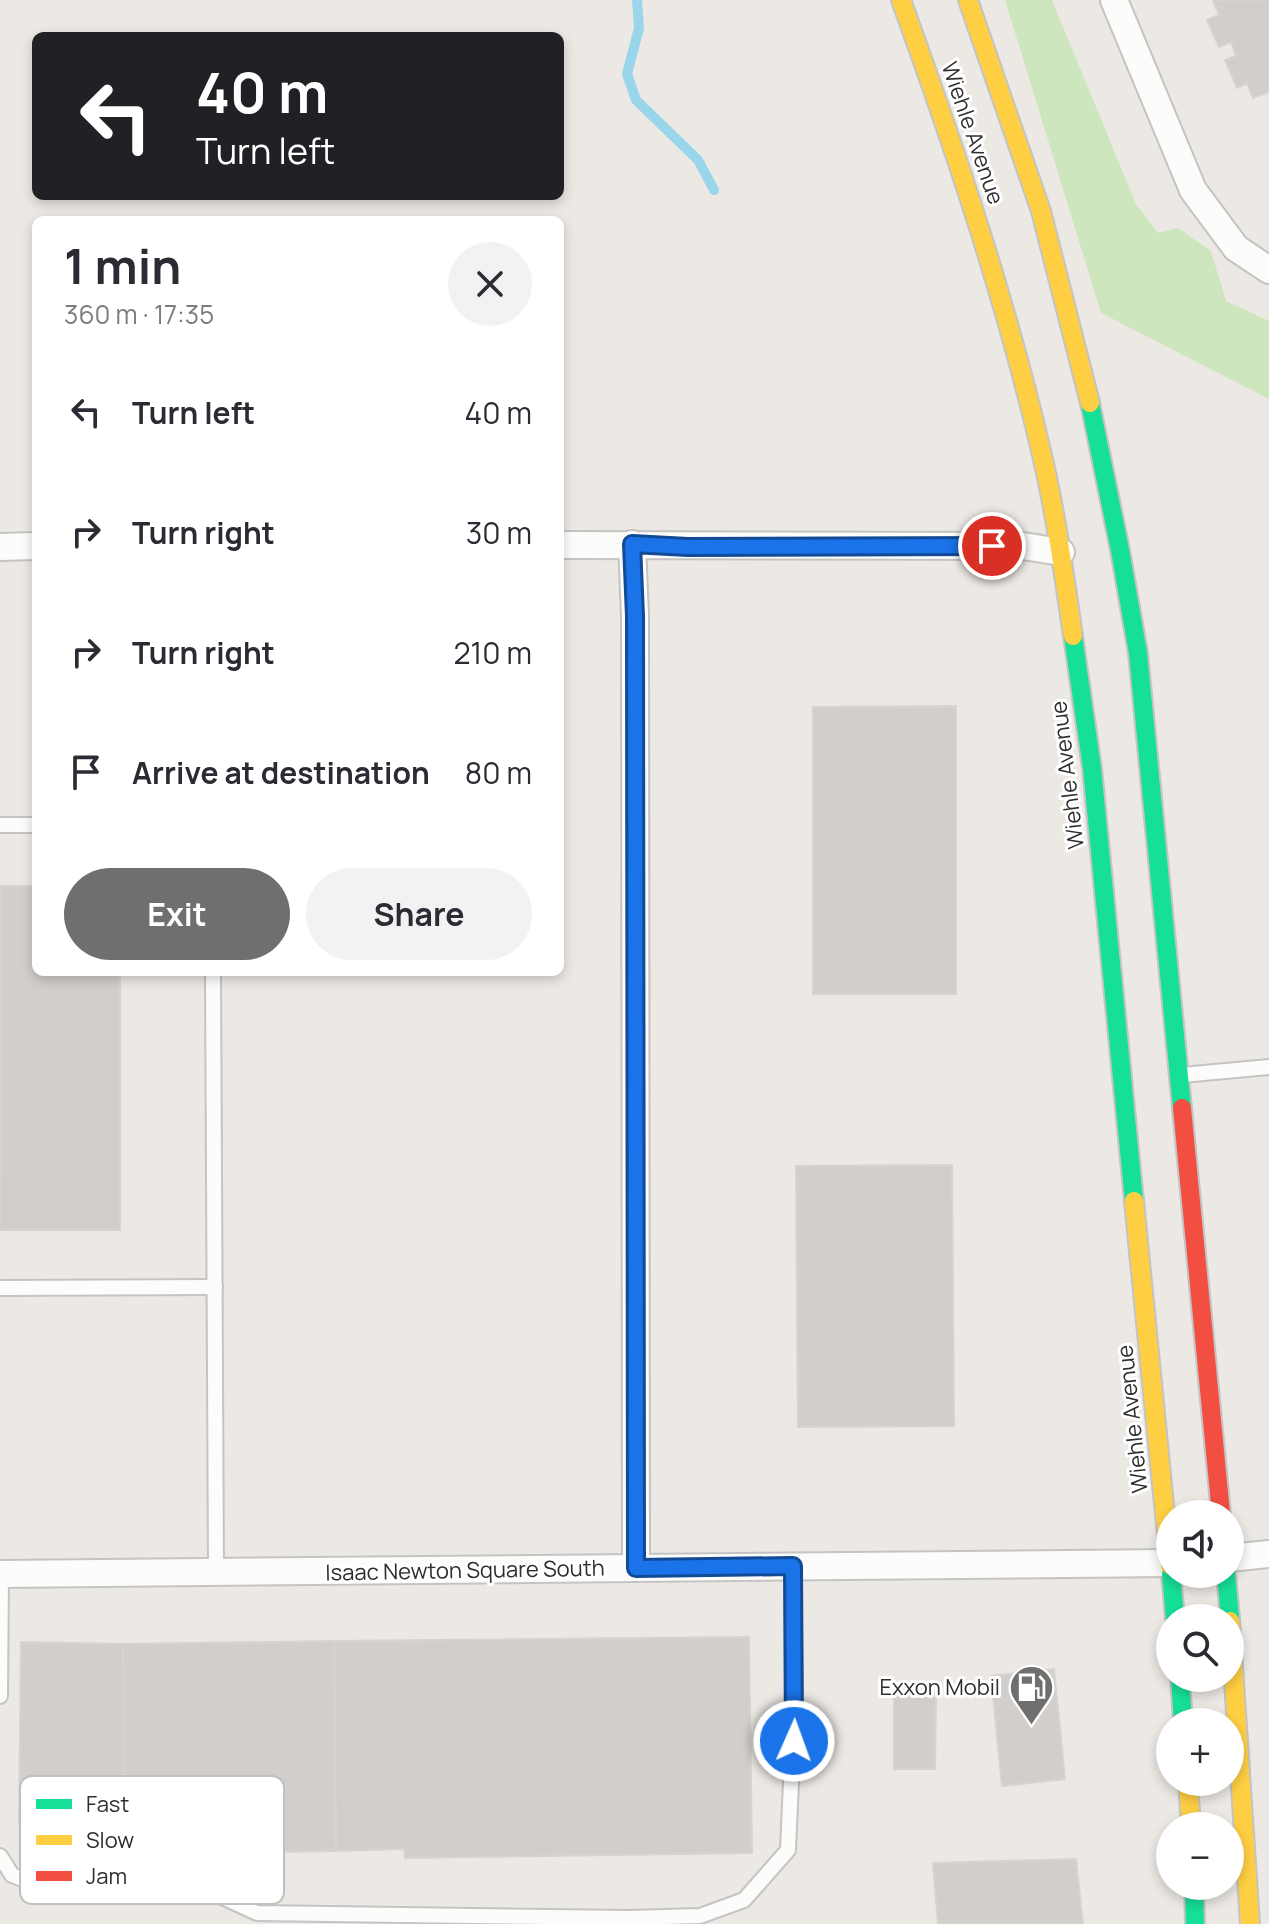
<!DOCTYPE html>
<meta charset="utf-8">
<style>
body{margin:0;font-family:Manrope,sans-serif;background:#f2f2f3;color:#2b2b33;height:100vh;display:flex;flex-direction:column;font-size:30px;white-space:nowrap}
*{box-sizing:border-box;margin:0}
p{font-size:26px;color:#7c7c81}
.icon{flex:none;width:44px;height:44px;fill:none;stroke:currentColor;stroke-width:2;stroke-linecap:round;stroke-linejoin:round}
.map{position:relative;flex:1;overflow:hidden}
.panel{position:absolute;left:32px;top:216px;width:532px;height:760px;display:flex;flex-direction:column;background:#fff;border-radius:12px;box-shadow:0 4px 12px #0003}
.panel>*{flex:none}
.hud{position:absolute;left:32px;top:32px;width:532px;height:168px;border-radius:12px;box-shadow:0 4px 12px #0003;background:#202124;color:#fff;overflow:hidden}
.tools{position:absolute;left:1156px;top:1500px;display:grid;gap:16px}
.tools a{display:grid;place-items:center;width:88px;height:88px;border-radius:50%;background:#fff;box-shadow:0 4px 12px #0003;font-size:40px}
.pin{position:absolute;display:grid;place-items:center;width:68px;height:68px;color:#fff;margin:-34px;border:4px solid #fff;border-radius:50%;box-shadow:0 2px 8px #0007}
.me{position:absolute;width:88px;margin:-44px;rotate:2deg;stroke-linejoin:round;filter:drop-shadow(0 0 6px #0008)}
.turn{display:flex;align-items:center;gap:28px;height:168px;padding:0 32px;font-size:36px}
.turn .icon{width:104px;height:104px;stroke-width:2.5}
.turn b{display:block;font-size:56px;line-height:68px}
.round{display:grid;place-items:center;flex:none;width:84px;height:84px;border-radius:42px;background:#f2f2f3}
.headline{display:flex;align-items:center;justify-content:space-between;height:136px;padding:0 32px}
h1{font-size:48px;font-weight:700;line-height:60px}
.button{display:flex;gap:16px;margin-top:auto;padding:16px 32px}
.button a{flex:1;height:92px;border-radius:48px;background:#706f6e;color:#fff;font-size:32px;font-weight:700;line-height:92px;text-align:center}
.button a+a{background:#f2f2f3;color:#2b2b33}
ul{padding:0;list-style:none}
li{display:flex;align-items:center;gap:24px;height:120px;padding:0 32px}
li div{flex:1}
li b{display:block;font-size:30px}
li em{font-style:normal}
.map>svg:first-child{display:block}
.green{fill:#cee6be}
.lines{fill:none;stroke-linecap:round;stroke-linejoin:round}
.stream{stroke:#99d6ec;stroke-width:10}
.building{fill:#d1cecb;stroke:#d7d4d0;stroke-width:2}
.lane-casing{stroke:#c5c4c5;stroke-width:18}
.street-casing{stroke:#c5c4c5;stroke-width:30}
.fast-casing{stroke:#c5c4c5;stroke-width:22}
.slow-casing{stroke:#c5c4c5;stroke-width:22}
.jam-casing{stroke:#c5c4c5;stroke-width:22}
.lane{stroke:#fcfcfb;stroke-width:14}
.street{stroke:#fcfcfb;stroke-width:26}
.fast{stroke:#16e098;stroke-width:18}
.slow{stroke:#ffcf43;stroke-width:18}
.jam{stroke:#f24e42;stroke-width:18}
.route-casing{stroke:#114b97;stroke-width:20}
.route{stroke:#1a73e8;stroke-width:14}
.labels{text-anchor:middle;stroke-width:6;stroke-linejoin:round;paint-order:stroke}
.street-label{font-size:22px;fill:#2e2e2e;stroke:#fff}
.poi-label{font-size:22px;fill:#2e2e2e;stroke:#fff;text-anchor:end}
.key{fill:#fff;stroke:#c0c0c0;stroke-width:2}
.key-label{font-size:22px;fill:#2e2e2e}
</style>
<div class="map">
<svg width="1269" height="1924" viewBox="0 0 1269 1924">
<rect width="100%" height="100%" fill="#ece8e4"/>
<path class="green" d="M1005,0H1052L1136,204L1158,233L1178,228L1211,251L1226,301L1269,321V399L1101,313Z"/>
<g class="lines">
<path class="stream" d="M637,0L639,28L627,74L636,100L698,160L714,190"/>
</g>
<g class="building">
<path d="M1213,0H1269V92L1253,98L1247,83L1237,88L1225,60L1236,56L1231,42L1219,47L1207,20L1219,15Z"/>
<path d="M956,706V994H813V707Z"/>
<path d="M1,886H36V972H120V1230H0Z"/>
<path d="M952,1165L954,1426L798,1427L796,1166Z"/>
<path d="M749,1637L752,1853L405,1858L404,1849L336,1851L334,1641Z"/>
<path d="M334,1641L336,1851L125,1854L123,1644Z"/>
<path d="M21,1642L123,1644L125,1825L19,1824Z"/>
<path d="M1054,1669L1065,1779L1002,1786L991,1676Z"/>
<path d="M894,1692H936L935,1769H894Z"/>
<path d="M1076,1859L1083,1924H938L933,1863Z"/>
</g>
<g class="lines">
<defs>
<g id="lane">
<path d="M0,825H36"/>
<path d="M213,972L216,1572"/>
<path d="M1182,1075L1269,1067"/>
<path d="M0,1288L215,1287"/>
<path d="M0,1696L1,1574"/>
<path d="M0,1856L12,1875L45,1888L220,1896L257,1913L628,1918L700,1916L744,1900L788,1850L795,1692L793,1566"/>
</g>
<g id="street">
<path d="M1114,0L1193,190L1236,248L1269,270"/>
<path d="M632,544L635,616L636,1568"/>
<path d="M560,545L1023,546L1061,552"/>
<path d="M0,547L36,546"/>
<path d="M1230,1558L1269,1554"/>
<path d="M0,1574L1170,1563"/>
</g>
<g id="fast">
<path d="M1090,403L1120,550L1138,653L1182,1108"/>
<path d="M1073,636L1092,768L1134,1201"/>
<path d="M1171,1574L1175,1618"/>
<path d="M1226,1574L1230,1618"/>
<path d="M1180,1678L1183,1722"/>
<path d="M1194,1886L1195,1924"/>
</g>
<g id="slow">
<path d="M901,0C955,149 1006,300 1042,455C1056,515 1064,575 1073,636"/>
<path d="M968,0L1041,211L1090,403"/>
<path d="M1134,1201L1170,1565"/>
<path d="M1230,1621L1250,1924"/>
<path d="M1188,1782L1191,1826"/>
</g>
<path id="jam" d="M1182,1108L1221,1514"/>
</defs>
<use href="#lane" class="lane-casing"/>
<use href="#street" class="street-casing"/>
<use href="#fast" class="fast-casing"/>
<use href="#slow" class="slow-casing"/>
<use href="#jam" class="jam-casing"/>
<use href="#lane" class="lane"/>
<use href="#street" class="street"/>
<use href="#fast" class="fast"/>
<use href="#slow" class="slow"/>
<use href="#jam" class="jam"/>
</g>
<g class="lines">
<defs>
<path id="route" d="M794,1741L793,1566L636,1568L635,616L632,544L688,547L992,546"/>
</defs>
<use href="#route" class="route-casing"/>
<use href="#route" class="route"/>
</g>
<defs>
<symbol id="fuel-pin" viewBox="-11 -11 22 30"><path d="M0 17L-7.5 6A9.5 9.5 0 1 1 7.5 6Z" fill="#706f6e" stroke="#fff"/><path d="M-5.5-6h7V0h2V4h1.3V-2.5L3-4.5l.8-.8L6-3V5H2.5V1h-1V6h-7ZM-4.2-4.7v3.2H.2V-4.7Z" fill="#fff"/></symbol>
</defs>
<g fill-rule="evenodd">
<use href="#fuel-pin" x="1006" y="1662" width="51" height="69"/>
</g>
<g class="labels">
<g class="street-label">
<text transform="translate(973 133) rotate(71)" y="8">Wiehle Avenue</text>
<text transform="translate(1067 775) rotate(-97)" y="8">Wiehle Avenue</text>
<text transform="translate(1132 1419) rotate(-96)" y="8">Wiehle Avenue</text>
<text transform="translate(465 1570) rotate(-1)" y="8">Isaac Newton Square South</text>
</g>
<g class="poi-label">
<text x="1000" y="1695">Exxon Mobil</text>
</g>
</g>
<rect x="20" y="1776" width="264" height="128" rx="12" class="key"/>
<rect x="36" y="1799" width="36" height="10" fill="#16e098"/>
<rect x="36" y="1835" width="36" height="10" fill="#ffcf43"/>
<rect x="36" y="1871" width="36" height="10" fill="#f24e42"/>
<g class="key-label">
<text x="86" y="1812">Fast</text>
<text x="86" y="1848">Slow</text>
<text x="86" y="1884">Jam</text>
</g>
</svg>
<div class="tools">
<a><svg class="icon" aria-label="sound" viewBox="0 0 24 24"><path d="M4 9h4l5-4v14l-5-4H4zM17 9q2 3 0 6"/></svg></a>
<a><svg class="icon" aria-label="search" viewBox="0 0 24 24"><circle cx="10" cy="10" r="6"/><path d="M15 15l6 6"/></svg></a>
<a>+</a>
<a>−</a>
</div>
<div class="pin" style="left:992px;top:546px;background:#d93025"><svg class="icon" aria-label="arrive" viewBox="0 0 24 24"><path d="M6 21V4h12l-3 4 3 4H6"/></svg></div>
<svg class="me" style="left:794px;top:1741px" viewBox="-20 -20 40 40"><circle r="17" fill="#1a73e8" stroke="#fff" stroke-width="3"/><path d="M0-11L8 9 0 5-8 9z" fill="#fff"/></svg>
<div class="hud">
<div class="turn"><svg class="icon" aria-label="left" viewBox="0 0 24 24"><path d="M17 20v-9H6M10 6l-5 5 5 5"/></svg><div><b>40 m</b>Turn left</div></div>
</div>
<section class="panel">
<div class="headline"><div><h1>1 min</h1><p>360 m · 17:35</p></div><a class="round"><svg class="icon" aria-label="close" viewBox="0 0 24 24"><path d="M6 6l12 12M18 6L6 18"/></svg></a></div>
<ul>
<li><svg class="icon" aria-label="left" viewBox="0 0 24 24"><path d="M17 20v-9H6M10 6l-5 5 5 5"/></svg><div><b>Turn left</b></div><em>40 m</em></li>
<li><svg class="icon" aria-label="right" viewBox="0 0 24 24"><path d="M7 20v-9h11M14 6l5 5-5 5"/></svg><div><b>Turn right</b></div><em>30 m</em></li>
<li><svg class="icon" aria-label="right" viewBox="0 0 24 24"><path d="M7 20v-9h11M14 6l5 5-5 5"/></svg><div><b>Turn right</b></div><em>210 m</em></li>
<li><svg class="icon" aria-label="arrive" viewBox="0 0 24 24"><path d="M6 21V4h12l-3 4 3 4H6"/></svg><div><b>Arrive at destination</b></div><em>80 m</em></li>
</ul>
<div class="button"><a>Exit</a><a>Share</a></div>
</section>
</div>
